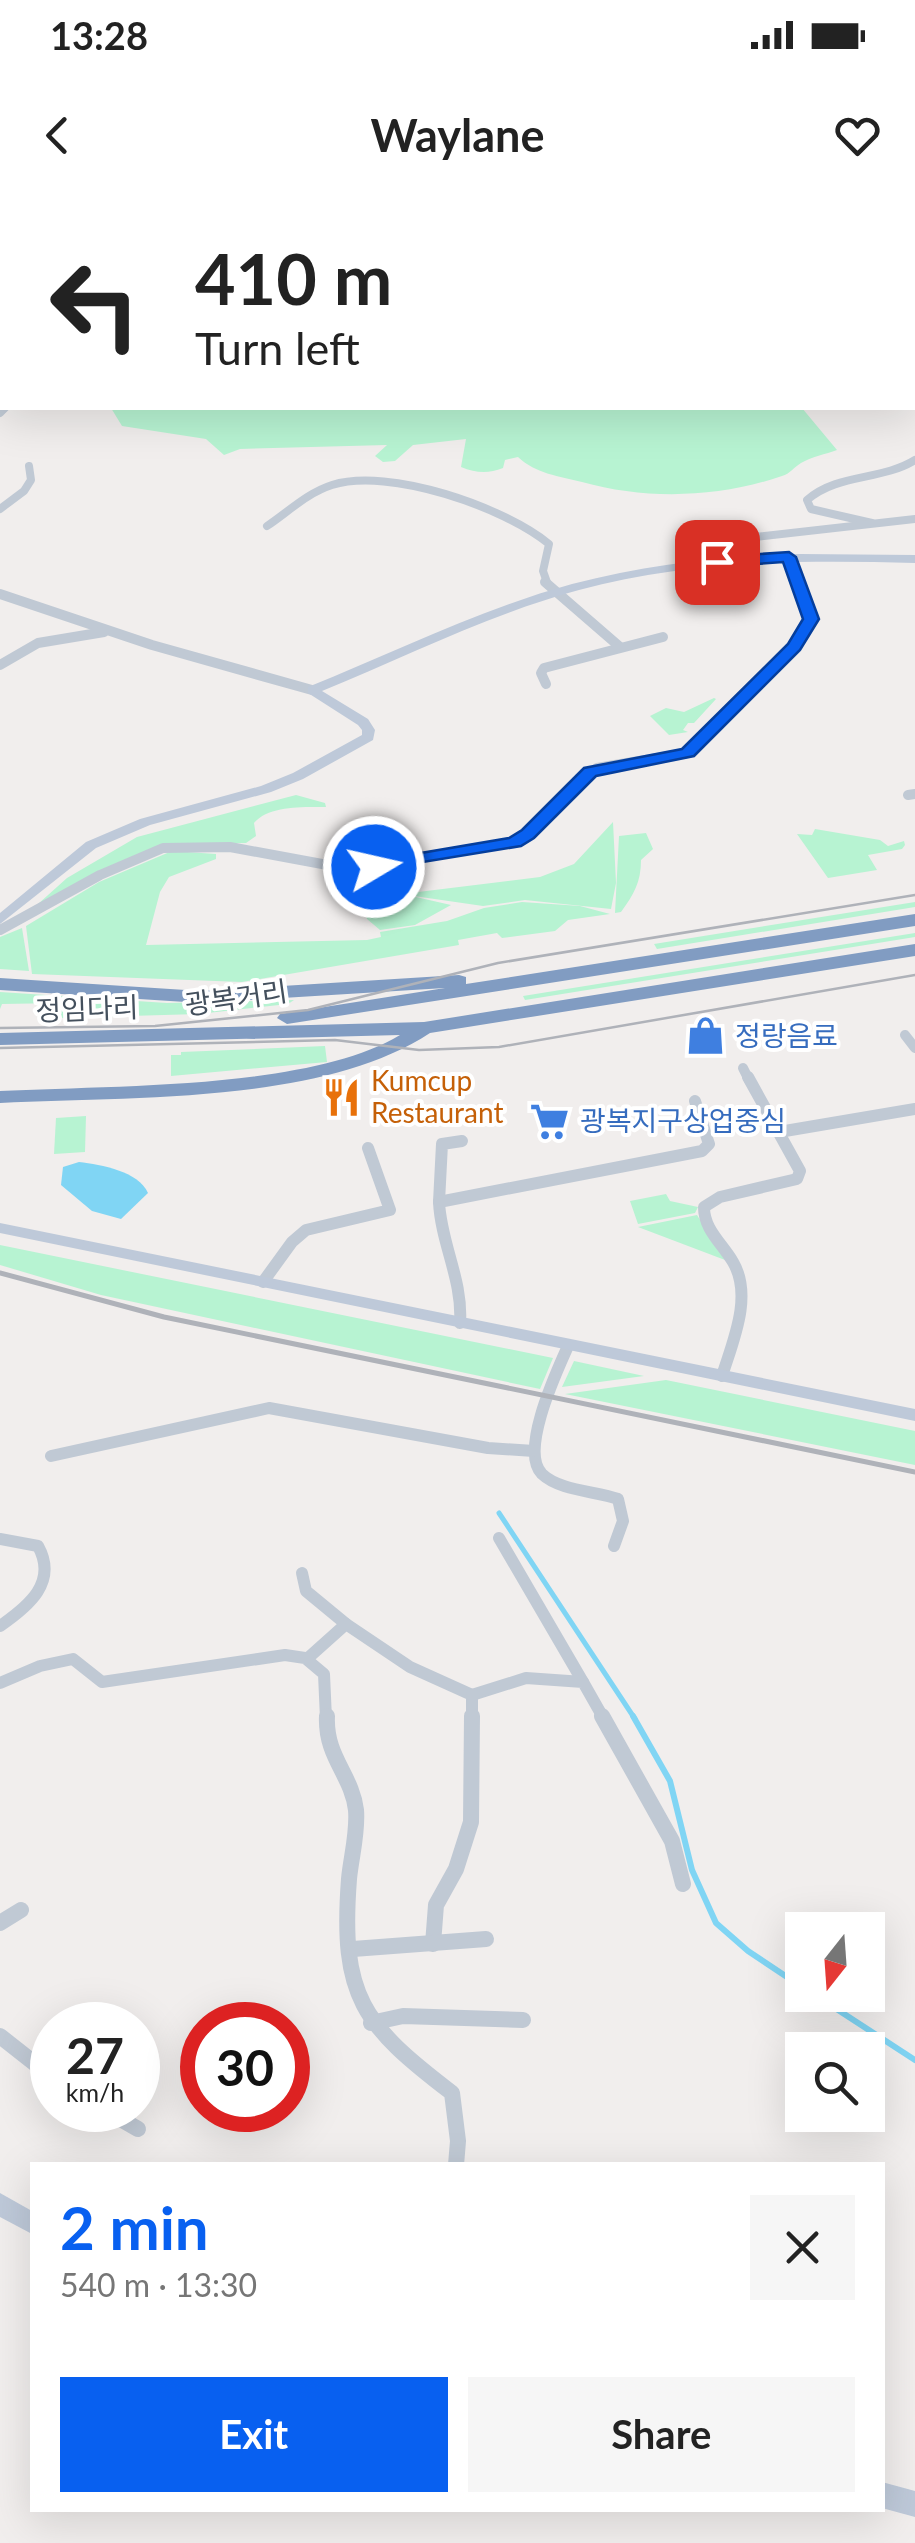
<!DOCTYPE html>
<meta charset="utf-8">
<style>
body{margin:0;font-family:Lato,"Noto Sans KR",sans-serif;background:#f6f6f6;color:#222;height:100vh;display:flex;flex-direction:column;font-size:38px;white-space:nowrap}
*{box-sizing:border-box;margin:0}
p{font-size:32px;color:#767676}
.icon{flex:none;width:55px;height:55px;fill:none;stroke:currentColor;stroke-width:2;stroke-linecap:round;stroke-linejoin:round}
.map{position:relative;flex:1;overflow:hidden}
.panel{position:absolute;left:30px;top:1962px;width:855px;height:350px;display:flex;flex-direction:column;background:#fff;border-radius:0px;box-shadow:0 10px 40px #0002}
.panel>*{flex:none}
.guide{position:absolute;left:0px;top:0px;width:915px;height:210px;box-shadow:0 10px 40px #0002;background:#fff;color:#222;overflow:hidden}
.needle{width:65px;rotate:197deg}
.tools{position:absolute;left:785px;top:1712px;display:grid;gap:20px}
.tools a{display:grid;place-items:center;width:100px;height:100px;border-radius:0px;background:#fff;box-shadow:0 10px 40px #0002;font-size:50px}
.speed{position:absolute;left:30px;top:1802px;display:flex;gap:20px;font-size:50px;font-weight:700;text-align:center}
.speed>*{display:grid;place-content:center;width:130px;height:130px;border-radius:50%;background:#fff;box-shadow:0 10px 40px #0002;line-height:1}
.speed small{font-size:25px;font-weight:400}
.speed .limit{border:15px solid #d22;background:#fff;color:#111}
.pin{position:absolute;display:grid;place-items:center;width:85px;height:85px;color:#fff;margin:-42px;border-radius:20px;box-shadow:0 5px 15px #0006}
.me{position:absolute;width:110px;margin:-55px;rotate:81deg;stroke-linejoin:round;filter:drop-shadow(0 0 8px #0008)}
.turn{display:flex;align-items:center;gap:35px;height:210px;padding:0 30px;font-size:45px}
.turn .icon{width:130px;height:130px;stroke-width:2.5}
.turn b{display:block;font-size:70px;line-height:85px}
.round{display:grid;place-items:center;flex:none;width:105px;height:105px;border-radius:0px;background:#f6f6f6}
.overview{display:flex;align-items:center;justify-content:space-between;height:170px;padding:0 30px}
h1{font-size:60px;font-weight:700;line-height:75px;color:#0860f0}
.button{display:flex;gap:20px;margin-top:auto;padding:20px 30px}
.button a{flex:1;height:115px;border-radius:0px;background:#0860f0;color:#fff;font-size:40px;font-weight:700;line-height:115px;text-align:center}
.button a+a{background:#f6f6f6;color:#222}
.status{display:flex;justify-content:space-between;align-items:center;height:70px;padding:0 50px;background:#fff;direction:ltr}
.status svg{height:28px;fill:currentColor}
header{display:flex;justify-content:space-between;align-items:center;height:130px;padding:0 30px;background:#fff;font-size:45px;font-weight:700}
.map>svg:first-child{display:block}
.green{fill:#b7f3d2}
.water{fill:#80d5f4}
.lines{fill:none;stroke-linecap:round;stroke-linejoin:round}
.stream-far1{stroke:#80d5f4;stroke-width:5}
.stream{stroke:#80d5f4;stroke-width:6}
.street-far3{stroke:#c0c9d4;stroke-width:8}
.street-far2{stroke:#c0c9d4;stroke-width:10}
.street-far1{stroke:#c0c9d4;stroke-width:12}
.street{stroke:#c0c9d4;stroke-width:16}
.secondary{fill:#bec9d9;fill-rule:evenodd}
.highway{fill:#819cc2;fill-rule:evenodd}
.tram{stroke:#afb2b9;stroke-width:2.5}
.rail{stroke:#afb2b9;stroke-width:5}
.route{fill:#0860f0;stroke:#053e9c;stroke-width:2.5}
.labels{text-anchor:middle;stroke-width:8;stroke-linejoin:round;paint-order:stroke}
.street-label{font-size:28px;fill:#44505d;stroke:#fff}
.shop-label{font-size:28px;fill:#366cbe;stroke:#fff;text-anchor:start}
.food-label{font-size:28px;fill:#c56008;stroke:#fff;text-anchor:start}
</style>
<div class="status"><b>13:28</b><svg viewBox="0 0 49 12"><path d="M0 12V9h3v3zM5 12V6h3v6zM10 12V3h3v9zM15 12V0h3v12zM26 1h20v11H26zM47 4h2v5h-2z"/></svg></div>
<header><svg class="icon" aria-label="back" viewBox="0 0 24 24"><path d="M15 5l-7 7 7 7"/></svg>Waylane<svg class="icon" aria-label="heart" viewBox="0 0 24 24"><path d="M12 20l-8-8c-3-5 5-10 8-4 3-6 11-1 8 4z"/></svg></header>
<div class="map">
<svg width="915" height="2343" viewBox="0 0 915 2343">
<rect width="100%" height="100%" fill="#f1eeed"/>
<g class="green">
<path d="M111,208H802L837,250C826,254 811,257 801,263C794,267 790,274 782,276C718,298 646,300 582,282C559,276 536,274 518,257L505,260L503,268C488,274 476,273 461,267L466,239L413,245L395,261L383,262L375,256L387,245L240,249L224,255L206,239L122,226Z"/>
<path d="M714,498L716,499L694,523H688L683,530L688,532L669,535L650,516L666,508L684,512Z"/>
<path d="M296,595L325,603L326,607C305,607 269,605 254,623L256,636L246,643L167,644L28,713L67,678L137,637Z"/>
<path d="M613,622L616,683L611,709L525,700L483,706L407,695L451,705L415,725L380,730L367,719L361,699L540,677L574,664Z"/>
<path d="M815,629L880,640L888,646L904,641L905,645L902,649L868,655L877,670L828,678L797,634L812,635Z"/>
<path d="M646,633L653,649L641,660C641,682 634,694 621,712L615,713L619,636Z"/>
<path d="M172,651L216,654V659L169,677L160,692L146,745L367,740L381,737L380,732L447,721L484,708L522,702L580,706L610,714L568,720L555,731L502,738L497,733L458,740L459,745L242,782L32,774L26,726L99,682Z"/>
<path d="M915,702V707L657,749L654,744Z"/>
<path d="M22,728L29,771L0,769V737Z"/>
<path d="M915,733V737L525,800L523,796Z"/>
<path d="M0,792L167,803L294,800L288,804L199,814L59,818L61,803L2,804L0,809Z"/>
<path d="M325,846L327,862L171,876V855H181V852Z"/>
<path d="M86,916L85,952L54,954L56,918Z"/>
<path d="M666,994L670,1001L698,1007L695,1013L638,1024L630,1001Z"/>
<path d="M697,1015L725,1060L638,1027Z"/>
<path d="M0,1045L553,1158L540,1189L101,1095L0,1065Z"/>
<path d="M574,1161L644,1176L562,1187Z"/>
<path d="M666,1180L915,1231V1265L565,1194Z"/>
</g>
<path class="water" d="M79,962C102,965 138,971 148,993L121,1019L92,1011L61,985L63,967Z"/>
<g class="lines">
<path class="stream-far1" d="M499,1313L635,1519"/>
<g class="stream">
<path d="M633,1516L670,1581L692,1670L716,1723L748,1751L802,1787"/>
<path d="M815,1795L915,1860"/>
</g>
<g class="street-far3">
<path d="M19,2L27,0"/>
<path d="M338,2L351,1"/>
<path d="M0,213L5,208"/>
<path d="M0,309L24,291L31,280L29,266"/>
<path d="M872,323L811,309L807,300C838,273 881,281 915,260"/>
<path d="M267,326C288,312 307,293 332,285C389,267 504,307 549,344L543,371L548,385"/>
<path d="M729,340L915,319"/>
<path d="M789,357L799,385"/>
</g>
<g class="street-far2">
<path d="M545,382L620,447"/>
<path d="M0,394L152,445L312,490"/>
<path d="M0,465L38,443L104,432"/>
<path d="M546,484L541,473L544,468L663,437"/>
<path d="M908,595L915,594"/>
<path d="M0,730L100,675L163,648L230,647L349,669L515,642L597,568L687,553L794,446L811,419L798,382"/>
<path d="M905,835L915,848"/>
<path d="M743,868L749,880"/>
</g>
<g class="street-far1">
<path d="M779,932L915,909"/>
<path d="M439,1002L442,944L462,941"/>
<path d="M263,1082L292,1042L306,1030L390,1010L368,948"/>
<path d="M460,1123C463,1080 441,1044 439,1002L702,951L709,944L695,901"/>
<path d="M568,1146C557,1171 519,1251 542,1274C560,1291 596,1291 618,1299L623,1321L614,1346"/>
<path d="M722,1176C733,1141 753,1096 733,1062C722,1043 704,1030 704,1007L720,997L797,979L800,971L748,877"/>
<path d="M51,1256L269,1208L488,1248L534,1251"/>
<path d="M499,1338L583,1482"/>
<path d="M0,1339L38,1346C58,1382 29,1406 0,1426"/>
<path d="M302,1373L306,1391L346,1424"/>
<path d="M308,1458L346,1424L410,1467L472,1495V1519"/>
<path d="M0,1483L40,1466L73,1459L102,1482L285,1455L305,1458L324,1474L326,1519"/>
<path d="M472,1495L526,1478L583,1482L604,1519"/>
</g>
<g class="street">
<path d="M327,1516C325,1557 352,1575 356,1610C358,1633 351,1657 349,1679C340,1797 363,1825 452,1893L458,1941L456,1965"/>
<path d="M602,1516L672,1641L683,1684"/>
<path d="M0,1723L21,1710"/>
<path d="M433,1744L436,1705L456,1669L471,1622L472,1516"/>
<path d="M353,1749L486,1739"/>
<path d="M371,1823L403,1816L523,1820"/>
<path d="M0,1836L52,1877"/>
<path d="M105,1910L138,1929"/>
</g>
<g class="secondary">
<rect x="0" y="86" width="2" height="6"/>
<path d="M800,354L915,355V363C802,360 689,360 579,390C490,414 407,456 322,491L368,519L375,530L373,540L303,579L271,592L150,625L96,648L0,724V713L86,642L140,619L261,586L293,573L362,535V530L358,525L308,493V487C395,452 481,409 572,384C648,364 723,356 800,354Z"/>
<path d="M0,1023L915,1209V1221L0,1033Z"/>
<path d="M0,1993L32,2011V2034L0,2017Z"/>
<path d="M882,2282L915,2291V2317L882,2308Z"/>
</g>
<g class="highway">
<path d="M915,714V726L287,824L277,818L280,814L445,788L201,803L0,790V778L201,791L459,775L466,777V784Z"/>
<path d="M915,744V756L430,833C320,905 129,896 0,903V891C109,885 309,890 400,835L0,845V833L424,822Z"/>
</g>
<g class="tram">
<path d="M0,828L155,826L308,810L498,763L915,695"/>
<path d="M0,848L335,840L419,850L499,847L915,775"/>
</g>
<path class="rail" d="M0,1073L164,1117L915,1272"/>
</g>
<path class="route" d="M789,352L796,357L819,419L800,450L694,556L596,576L534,638L521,646L368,671L365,667L374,661L509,638L522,630L584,568L682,549L788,444L803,419L783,362L717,367L709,362L717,357Z"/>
<defs>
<symbol id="shop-bare" viewBox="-9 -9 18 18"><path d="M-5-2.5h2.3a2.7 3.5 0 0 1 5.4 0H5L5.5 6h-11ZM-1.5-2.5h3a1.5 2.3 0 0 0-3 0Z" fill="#3f7fe0" stroke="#fff" stroke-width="2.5" paint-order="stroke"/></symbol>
<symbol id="restaurant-bare" viewBox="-9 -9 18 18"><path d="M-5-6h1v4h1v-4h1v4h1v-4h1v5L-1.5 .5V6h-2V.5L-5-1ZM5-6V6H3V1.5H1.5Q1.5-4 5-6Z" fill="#e8710a" stroke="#fff" stroke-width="2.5" paint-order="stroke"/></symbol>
<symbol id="supermarket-bare" viewBox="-9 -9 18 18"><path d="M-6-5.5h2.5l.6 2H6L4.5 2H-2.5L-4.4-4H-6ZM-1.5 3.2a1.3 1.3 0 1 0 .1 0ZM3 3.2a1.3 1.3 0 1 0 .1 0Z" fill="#3f7fe0" stroke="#fff" stroke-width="2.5" paint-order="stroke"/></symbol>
</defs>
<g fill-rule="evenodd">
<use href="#shop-bare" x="678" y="808" width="55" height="55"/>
<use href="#restaurant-bare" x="314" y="870" width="55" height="55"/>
<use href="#supermarket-bare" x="522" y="894" width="55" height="55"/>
</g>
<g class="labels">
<g class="street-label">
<text transform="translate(236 798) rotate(-8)" y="10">광복거리</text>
<text transform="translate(87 809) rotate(-2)" y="10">정임다리</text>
</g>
<g class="shop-label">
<text x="735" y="846">정랑음료</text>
<text x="580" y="931">광복지구상업중심</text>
</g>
<g class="food-label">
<text x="371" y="891">Kumcup<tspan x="371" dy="32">Restaurant</tspan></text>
</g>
</g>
</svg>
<div class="tools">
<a><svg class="needle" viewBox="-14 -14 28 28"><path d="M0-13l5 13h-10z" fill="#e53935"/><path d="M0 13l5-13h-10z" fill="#767676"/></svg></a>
<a><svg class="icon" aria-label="search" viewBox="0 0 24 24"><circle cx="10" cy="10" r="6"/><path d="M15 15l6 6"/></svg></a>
</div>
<div class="speed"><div>27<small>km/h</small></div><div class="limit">30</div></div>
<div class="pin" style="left:717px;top:362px;background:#d93025"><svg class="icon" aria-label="arrive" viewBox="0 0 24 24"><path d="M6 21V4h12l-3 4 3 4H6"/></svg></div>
<svg class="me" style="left:374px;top:667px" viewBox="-20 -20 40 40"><circle r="17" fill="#0860f0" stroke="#fff" stroke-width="3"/><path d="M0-11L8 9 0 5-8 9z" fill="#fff"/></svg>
<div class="guide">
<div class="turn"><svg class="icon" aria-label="left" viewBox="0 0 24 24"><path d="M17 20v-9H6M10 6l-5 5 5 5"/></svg><div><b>410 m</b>Turn left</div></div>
</div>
<section class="panel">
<div class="overview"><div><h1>2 min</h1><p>540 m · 13:30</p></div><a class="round"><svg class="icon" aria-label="close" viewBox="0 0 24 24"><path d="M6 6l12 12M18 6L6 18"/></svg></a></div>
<div class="button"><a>Exit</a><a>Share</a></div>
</section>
</div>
